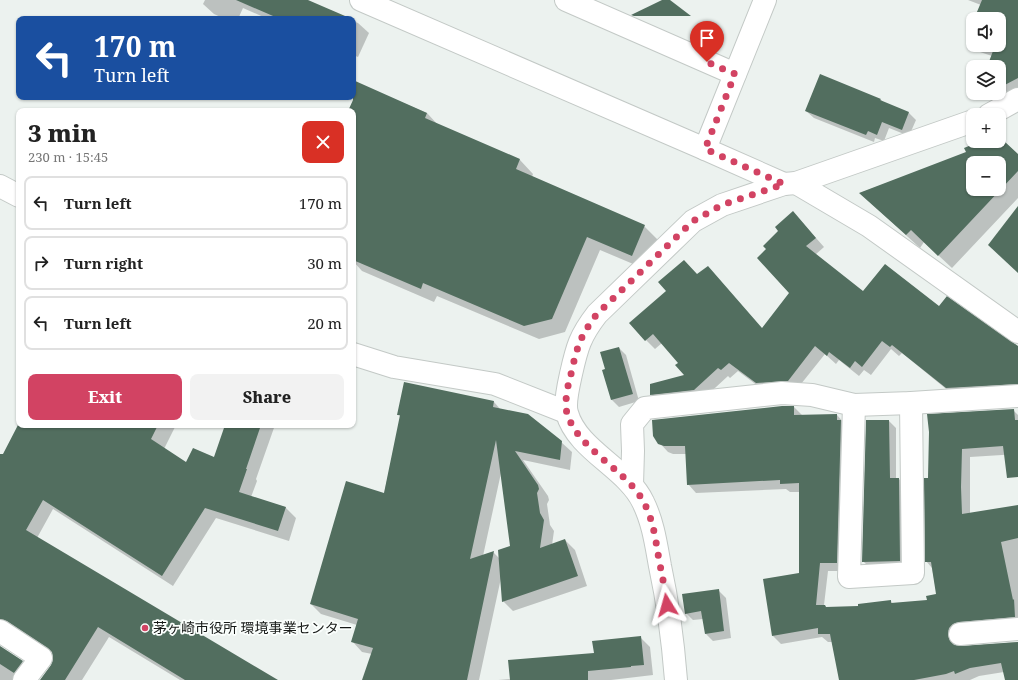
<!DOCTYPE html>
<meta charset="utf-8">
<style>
body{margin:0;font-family:"Noto Serif","Noto Sans JP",serif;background:#f2f2f2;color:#222;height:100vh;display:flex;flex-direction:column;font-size:15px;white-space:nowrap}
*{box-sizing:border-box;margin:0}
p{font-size:13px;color:#767676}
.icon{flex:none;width:22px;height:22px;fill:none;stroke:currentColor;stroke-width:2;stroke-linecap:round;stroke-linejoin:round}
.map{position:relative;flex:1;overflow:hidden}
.sheet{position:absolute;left:16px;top:108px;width:340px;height:320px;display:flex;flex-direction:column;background:#fff;border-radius:8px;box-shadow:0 1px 3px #0004}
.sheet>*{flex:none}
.guide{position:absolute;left:16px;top:16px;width:340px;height:84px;border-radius:8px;box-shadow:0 1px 3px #0004;background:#1a4fa0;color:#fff;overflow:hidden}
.tools{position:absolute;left:966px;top:12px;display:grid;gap:8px}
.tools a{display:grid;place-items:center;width:40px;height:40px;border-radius:8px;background:#fff;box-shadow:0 1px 3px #0004;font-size:20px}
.pin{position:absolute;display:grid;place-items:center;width:34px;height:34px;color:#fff;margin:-41px -17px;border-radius:50% 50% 50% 0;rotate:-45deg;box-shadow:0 0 4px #0007}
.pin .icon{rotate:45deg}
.me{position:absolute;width:44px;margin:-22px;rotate:352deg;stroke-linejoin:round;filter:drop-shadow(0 0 3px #0008)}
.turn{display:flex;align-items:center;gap:14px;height:84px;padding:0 12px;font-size:18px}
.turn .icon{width:52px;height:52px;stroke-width:2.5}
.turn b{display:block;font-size:28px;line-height:34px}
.round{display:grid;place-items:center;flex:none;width:42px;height:42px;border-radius:8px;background:#f2f2f2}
.summary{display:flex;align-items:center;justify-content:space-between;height:68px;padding:0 12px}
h1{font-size:24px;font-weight:800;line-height:30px}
.cta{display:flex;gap:8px;margin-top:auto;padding:8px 12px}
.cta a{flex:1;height:46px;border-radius:8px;background:#d24363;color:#fff;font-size:16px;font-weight:800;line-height:46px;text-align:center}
.cta a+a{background:#f2f2f2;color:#222}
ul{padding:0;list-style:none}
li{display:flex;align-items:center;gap:12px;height:54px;margin:0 8px 6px;padding:0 4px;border:2px solid #e0e0e0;border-radius:8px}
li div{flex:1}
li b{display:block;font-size:15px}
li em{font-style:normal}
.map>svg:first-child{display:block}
.shadow{fill:#0003;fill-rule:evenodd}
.building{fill:#526e5f;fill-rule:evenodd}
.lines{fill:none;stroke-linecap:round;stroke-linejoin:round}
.minor-casing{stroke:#c3c9c6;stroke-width:24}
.minor{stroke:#fff;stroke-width:22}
.route{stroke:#d24363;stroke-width:7;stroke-dasharray:0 12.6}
.poi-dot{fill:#d24363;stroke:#fbfffd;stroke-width:1.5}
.labels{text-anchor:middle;stroke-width:3.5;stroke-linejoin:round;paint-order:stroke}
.poi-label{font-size:14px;fill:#161917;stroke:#fbfffd;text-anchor:start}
</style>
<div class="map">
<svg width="1018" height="680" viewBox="0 0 1018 680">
<rect width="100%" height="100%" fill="#ecf2ef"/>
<g class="shadow">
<path d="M205,0H304L349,19H268L243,8L238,19H225L214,14L203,4Z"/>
<path d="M968,0H1018V93L1015,95L999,89V67H988L992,56L977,51L967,40L973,25V45H999V19H975L981,5Z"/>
<path d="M353,21L358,23L369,33L358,57L353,55Z"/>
<path d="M361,85L427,113L439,126L520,160L533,174L532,177L644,226L658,240L645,269L600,250L565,332L539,339L437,296L434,302L362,271L353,261V111H349Z"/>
<path d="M880,99L884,103L909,113L916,120L909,136L889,128L884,141L875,138L874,142L814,118L806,111Z"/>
<path d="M999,137L1018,155V198L952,268L924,242L920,248L860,193L967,153L983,141H999ZM973,163H999V189H973Z"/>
<path d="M801,221L824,247L815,255L863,293L939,308L1018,347V393L956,397L902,353L899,356L891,349L871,375L864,370L859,376L839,360L836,364L825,354L797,389L766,392L738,371L730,378L728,376L703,399L660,403L651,394L686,376L680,363L662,343L655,349L646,340L697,275L762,329L791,293Z"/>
<path d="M619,348L626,355L639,401L619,407L612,400L606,370Z"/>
<path d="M494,402L501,410L561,442L572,452L570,470L523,460L548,496L549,500L547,504L550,525L554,531L552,545L565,540L575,550L587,586L513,611L503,601L501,578L479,680H363L372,654L362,652L352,641L357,625L321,614L311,604L384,494L401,417L398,415ZM501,473L511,547L499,558L494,553L483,556Z"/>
<path d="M794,407L803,416L837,415L845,424V571H828L824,605L827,608L859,607L891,601L893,604L928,601L937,595L932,568L926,561L930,432L1013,410L1018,415V454L970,457V514L1018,506V625L957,637L956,645V647L1018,642V680H1006L1004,672L979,676L970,680H840L832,642H828L822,637L781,644L773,636L800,574V492H790L786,489L696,493L688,484L686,454H673L668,452L656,439Z"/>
<path d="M889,421L896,428V479H899L906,486L907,568H870L863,561Z"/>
<path d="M20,425H176L164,449L187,464L214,458L226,425H275L256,479L257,481L251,497L285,507L296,518L289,541L216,518L173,586L53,509L37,538L276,680H180L109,637L82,680H41L52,666L54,660V654L18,631L0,635V460Z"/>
<path d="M718,590L726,598L731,638L713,641L706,634L703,619L693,620L686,613Z"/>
<path d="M640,637L650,647L653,675L611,680H498L511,679L595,654Z"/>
<path d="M0,647L22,662L33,672L27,680H0Z"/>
</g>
<g class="building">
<path d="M236,0H308L352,19H280Z"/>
<path d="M662,0H670L691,16H634L631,15Z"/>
<path d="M982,0H1018V78L999,88V67H987L993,51L977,45H999V19H974Z"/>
<path d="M973,22V44L966,41Z"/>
<path d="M820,74L881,99L880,100L909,112L902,130L882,122L877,135L868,131L866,135L805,111Z"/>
<path d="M353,80L427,113L425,118L520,159L516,169L645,225L632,256L587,237L552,319L524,326L423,283L421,289L353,260V111H348L353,100Z"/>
<path d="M981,141H1004L1018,154V171L938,256L911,230L906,235L859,193L966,152L964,148ZM973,163H999V189H973Z"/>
<path d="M1018,206V273L988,245Z"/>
<path d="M793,211L816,238L806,246L863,291L885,264L939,306L947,296L1018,346V384L946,388L892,345L890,347L882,341L862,367L855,361L850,368L829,352L827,356L815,346L788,381L756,383L729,363L721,370L718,368L694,390L650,395V384L684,375L675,365L678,363L653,334L645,341L629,323L666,291L658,282L684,260L697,274L708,266L762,328L789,293L757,258L766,249L763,246L778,231L775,227Z"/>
<path d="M619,347L633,394L611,400L602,370L605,369L600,352Z"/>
<path d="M404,382L494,401L493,407L528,414L562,441L560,460L515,451L538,485L539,489L537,493L540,513L544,520L540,548L565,539L578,576L502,602L498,550L510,546L496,440L470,559L494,551L467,680H362L373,648L351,642L358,619L310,604L346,481L384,493L400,415H397Z"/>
<path d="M782,406H794V415L837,414V420H841L837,563H820L816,605H825L826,607L858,606V604L891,600V603L927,600L926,596L936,594L931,562H925L924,478H928L929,432L927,414L1014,409L1015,420H1018V477L1007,478L1003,446L962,449L961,487L962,514L1018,505V538L1001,542L1013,600L1014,599L1015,617L959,622L953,624L949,628L948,635L950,641L954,645L961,646L1018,642V680H1005L1001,663L970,668L955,674L954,671L946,674L914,680H839L830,634H818V628L772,636L763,579L799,573V483L780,484V480L687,485L685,446H664L658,444L653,436L652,420Z"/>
<path d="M866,420H889L890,478H899L900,561L862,562Z"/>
<path d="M18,425H158L151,439L186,462L193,448L214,457L225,425H261L246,469H247L239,492L286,507L278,531L205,508L162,576L43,500L26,530L278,680H185L98,627L65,680H40L51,665L53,659L52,652L48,648L7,621L0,619V454H3Z"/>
<path d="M719,589L724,631L705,634L701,611L685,614L682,594Z"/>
<path d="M641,636L644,665L631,666V667L588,671V680H510L508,660L594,653L592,641Z"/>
<path d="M0,646L23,661L14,673L0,664Z"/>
</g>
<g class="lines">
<defs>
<g id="minor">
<path d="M361,0L705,149L784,184"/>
<path d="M566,0L735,74"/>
<path d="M989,115L1018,99"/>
<path d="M705,149L765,0"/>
<path d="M796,183L869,226L1018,332"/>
<path d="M0,186L19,196"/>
<path d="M353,354L394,367L495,384L566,412"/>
<path d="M854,405L849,577L913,573L911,403"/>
<path d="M632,485L633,451L632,424L645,408L782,393L812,395L854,405L911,403L1018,396"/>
<path d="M0,631L41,658L24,680"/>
<path d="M960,634L1018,629"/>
<path d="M676,680C673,642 668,603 660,566C656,544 653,522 643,502C627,468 577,450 567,413C564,404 569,383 571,374C577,347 580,336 597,314L693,221L722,205L784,184L796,183L973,121"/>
</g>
</defs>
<use href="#minor" class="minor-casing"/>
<use href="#minor" class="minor"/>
</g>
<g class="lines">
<path class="route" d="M667,605C665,588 661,571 658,554C655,535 652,516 642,499C623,468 577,448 567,413C564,403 568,384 571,374C577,347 580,336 597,314L693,221L722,205L784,184L705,149L735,74L707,62"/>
</g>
<circle class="poi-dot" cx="145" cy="628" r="4"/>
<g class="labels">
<g class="poi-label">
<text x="153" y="633">茅ヶ崎市役所 環境事業センター</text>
</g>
</g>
</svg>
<div class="tools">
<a><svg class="icon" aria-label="sound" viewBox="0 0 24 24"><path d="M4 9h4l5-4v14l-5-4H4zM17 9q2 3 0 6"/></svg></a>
<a><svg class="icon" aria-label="layers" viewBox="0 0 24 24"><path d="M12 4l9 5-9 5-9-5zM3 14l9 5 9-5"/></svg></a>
<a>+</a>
<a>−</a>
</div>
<div class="pin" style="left:707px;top:62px;background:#d93025"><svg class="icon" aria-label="arrive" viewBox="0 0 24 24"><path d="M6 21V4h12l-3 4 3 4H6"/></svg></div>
<svg class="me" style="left:667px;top:605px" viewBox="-20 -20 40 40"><path d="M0-17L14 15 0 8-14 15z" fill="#d24363" stroke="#fff" stroke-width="4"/></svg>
<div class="guide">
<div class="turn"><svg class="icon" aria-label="left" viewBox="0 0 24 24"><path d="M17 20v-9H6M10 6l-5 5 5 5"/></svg><div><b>170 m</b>Turn left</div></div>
</div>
<section class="sheet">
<div class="summary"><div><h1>3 min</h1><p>230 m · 15:45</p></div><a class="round" style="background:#d93025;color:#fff"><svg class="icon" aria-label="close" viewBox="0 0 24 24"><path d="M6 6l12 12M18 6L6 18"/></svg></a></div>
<ul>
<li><svg class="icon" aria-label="left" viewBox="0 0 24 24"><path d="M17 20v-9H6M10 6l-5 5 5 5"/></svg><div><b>Turn left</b></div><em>170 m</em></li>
<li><svg class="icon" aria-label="right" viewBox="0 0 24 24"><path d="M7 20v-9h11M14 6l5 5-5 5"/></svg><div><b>Turn right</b></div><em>30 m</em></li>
<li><svg class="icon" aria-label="left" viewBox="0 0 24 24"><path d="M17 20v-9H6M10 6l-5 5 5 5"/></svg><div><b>Turn left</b></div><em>20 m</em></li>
</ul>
<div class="cta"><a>Exit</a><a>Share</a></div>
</section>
</div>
